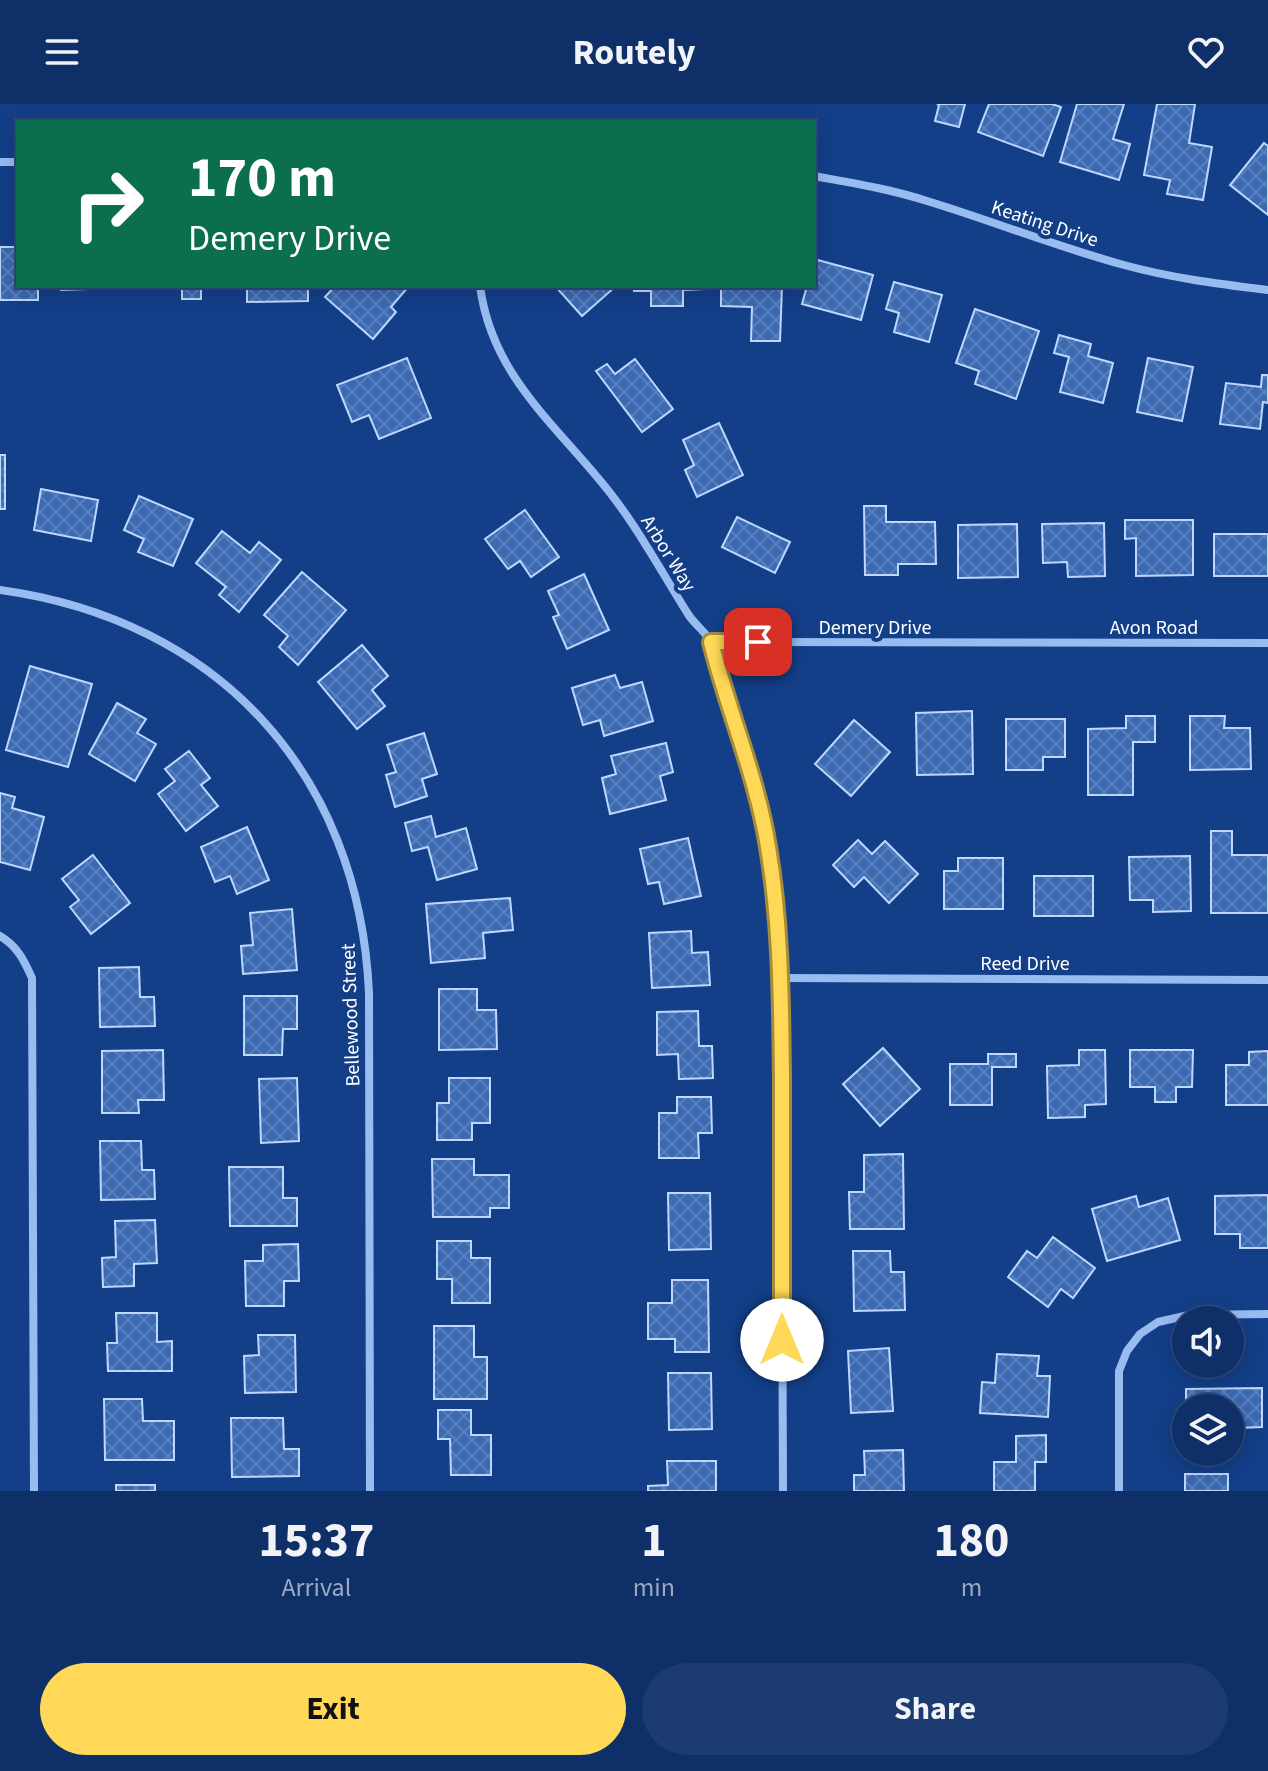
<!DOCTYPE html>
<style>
body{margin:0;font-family:"Source Sans 3",sans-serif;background:#1c3b70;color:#f1f3f6;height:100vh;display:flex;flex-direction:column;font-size:30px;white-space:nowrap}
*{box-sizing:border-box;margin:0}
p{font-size:26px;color:#9ba9c0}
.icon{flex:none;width:44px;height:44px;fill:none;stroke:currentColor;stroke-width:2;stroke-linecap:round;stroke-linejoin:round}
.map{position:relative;height:1387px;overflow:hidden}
.details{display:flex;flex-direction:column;background:#0e2f67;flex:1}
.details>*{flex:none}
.banner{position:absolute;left:16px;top:16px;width:800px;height:168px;border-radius:0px;box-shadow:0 4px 20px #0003,0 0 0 2px #2e4a7b;background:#0b6e4f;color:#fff;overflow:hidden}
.tools{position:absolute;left:1172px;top:1202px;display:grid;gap:16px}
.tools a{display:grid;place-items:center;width:72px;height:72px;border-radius:50%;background:#0e2f67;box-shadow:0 4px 20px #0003,0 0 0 2px #2e4a7b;font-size:40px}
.pin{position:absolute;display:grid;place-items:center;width:68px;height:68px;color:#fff;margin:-34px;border-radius:16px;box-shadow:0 4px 12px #0006}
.me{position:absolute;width:88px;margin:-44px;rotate:0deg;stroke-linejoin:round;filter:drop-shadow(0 0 6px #0008)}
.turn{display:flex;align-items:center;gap:28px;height:168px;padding:0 40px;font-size:36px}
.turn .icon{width:104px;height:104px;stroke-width:2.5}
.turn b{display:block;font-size:56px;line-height:68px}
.eta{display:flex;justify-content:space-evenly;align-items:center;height:136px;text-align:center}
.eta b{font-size:48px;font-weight:700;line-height:56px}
.primary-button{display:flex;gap:16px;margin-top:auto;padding:16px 40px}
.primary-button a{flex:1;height:92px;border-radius:48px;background:#ffd857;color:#111;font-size:32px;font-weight:700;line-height:92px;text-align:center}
.primary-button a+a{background:#1c3b70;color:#f1f3f6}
header{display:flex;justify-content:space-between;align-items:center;height:104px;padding:0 40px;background:#0e2f67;font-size:36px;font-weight:700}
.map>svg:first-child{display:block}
.building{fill:url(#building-cross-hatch);stroke:#bed7fc;stroke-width:2}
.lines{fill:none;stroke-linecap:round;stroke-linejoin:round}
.street{stroke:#98bbf0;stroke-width:8}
.route-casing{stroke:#a68c39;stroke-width:20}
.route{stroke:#ffd857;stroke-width:14}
.labels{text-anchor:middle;stroke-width:8;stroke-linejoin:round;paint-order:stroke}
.street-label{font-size:20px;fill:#fff;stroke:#133f89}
</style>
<header><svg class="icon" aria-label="menu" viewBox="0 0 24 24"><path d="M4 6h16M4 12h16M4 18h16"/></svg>Routely<svg class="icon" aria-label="heart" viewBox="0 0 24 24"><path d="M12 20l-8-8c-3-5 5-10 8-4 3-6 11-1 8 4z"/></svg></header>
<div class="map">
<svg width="1268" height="1387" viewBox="0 0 1268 1387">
<defs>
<pattern id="building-cross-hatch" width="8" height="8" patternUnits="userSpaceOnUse" patternTransform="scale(2)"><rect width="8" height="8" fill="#3b69b2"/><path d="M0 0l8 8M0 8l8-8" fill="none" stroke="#5880be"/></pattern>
</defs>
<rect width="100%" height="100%" fill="#133f89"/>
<g class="building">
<path d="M937,0H965L959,23L935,17L939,1Z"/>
<path d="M989,0H1052L1061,3L1043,52L978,28Z"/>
<path d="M1077,0H1124L1113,35L1130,40L1119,76L1060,58Z"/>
<path d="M1157,0H1195L1189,39L1212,43L1203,96L1167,90L1170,76L1144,71Z"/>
<path d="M1264,39L1268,42V111L1230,81Z"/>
<path d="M0,143H17L18,182H38V196H0Z"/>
<path d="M814,155L873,171L861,216L802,200L807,182H814Z"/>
<path d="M894,178L942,191L929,238L894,228L899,209L886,205Z"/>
<path d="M60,182H116V184L61,186Z"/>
<rect x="182" y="182" width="19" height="13"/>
<path d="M247,182H308V197L247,198Z"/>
<path d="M335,182H409L391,203L396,208L373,235L325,193Z"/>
<path d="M555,182H616L582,212Z"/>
<path d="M634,182H705V185L683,186V202H651V187H634Z"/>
<path d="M721,182H782L780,237H751L752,203L721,202Z"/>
<path d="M975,205L1039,227L1016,295L975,280L979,267L956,259Z"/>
<path d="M1059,231L1091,240L1088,252L1113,259L1103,299L1060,288L1069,253L1054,249Z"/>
<path d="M407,254L431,314L379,335L369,311L352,318L337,281Z"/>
<path d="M1148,254L1193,263L1182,317L1137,308Z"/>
<path d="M635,255L673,305L642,328L596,267L607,260L615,270Z"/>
<path d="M1262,271H1268V299L1263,298L1260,325L1220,320L1226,279L1261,283Z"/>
<path d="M719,319L743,371L697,393L685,366L694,361L683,336Z"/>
<rect x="0" y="351" width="5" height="54"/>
<path d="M41,385L98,396L91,437L34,426Z"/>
<path d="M139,392L193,415L173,462L138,448L144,435L124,426Z"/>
<path d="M864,402H886V418H935L936,460H898V471H865Z"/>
<path d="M525,406L559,453L531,473L520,457L508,465L485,435Z"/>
<path d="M737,413L790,438L775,469L722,443Z"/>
<path d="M1125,416H1193V471L1136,472V434L1125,435Z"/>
<path d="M1104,419L1105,472L1068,473L1067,458L1043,459L1042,420Z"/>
<path d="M1017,420L1018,473L958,474V421Z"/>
<path d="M222,427L250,449L259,438L281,456L239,508L219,491L226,483L196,459Z"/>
<rect x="1214" y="430" width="54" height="42"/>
<path d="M302,468L346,506L298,561L279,543L288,532L264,511Z"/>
<path d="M584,470L609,526L567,545L553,513L559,511L548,487Z"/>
<path d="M362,541L388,572L372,586L385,602L357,625L318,578Z"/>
<path d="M30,562L92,580L68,663L6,646Z"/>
<path d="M615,571L620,584L642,578L653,617L604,632L600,616L583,621L572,584Z"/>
<path d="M117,599L146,615L137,629L156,640L135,677L89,650Z"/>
<path d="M972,607L973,670L917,671L916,609Z"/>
<path d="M1126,612H1155V638H1133V691H1088V625L1126,624Z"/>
<path d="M1190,612H1225L1224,624H1250L1251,665L1190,666Z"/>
<path d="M1006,615H1065V653H1043V666H1006Z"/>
<path d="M854,616L890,648L851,692L815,660Z"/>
<path d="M424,629L437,670L422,675L427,692L395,703L386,671L396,668L387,641Z"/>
<path d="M666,639L673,668L660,672L666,696L610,710L602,674L616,670L611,652Z"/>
<path d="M189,647L210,674L201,681L218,702L186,727L158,690L175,677L165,665Z"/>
<path d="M0,689L15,693L12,704L44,713L30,766L0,758Z"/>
<path d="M431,712L436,733L466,724L477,765L437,776L428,743L412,747L405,719Z"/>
<path d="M247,723L269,776L237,790L230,772L215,778L201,743Z"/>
<path d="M1211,727H1232V751H1268V809H1211Z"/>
<path d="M688,734L701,792L664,800L659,778L648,780L640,745Z"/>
<path d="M858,736L872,750L885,737L918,770L889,799L864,773L854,783L833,761Z"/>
<path d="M93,751L130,799L91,830L70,803L79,796L62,775Z"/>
<path d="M1190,752L1191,807L1153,808V796H1130L1129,753Z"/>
<path d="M958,754H1003V805H944V767H958Z"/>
<rect x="1034" y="772" width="59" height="40"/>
<path d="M510,794L513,826L483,829L485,854L431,859L426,800Z"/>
<path d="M292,805L297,866L243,870L241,842L253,841L250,809Z"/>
<path d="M691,827L692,849L708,848L710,881L652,884L649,829Z"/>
<path d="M139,863L140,893H154L155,922L100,923L99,864Z"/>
<path d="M439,885H477V906H496L497,945L439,946Z"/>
<path d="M244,892H297V925H283L282,951H244Z"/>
<path d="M698,907L699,942H712L713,974L679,975L678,950L657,951V908Z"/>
<path d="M883,944L920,985L880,1022L843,980Z"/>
<path d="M163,946L164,996H138L139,1009H102V947Z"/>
<path d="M1079,946H1105L1106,1000L1085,1001V1013L1048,1014L1047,962L1079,961Z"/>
<path d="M1130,946H1193L1192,983H1176V998H1155V983H1130Z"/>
<path d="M1268,947V1001H1226V961H1249V948Z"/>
<path d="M988,950H1016V963H992V1001H950V960H988Z"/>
<path d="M297,974L299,1037L261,1039L259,975Z"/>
<path d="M449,974H490V1019H472V1036H437V999H449Z"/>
<path d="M677,993H711L712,1029H698L699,1054H659V1009H677Z"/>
<path d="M100,1037H141L142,1066H154L155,1095L101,1096Z"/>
<path d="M903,1050L904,1125H850L849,1088H864V1051Z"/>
<path d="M432,1055H474V1071H509V1104H490V1113H433Z"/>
<path d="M229,1063H283V1094H297V1122H230Z"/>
<path d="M668,1089H710L711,1145L669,1146Z"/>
<path d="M1268,1091V1144H1240V1130H1215V1092Z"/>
<path d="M1136,1092L1139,1103L1168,1094L1180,1136L1107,1157L1092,1105Z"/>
<path d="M155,1116L157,1159L134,1160V1182L103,1183L102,1154L116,1153L115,1117Z"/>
<path d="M1053,1133L1095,1164L1073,1194L1061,1185L1048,1203L1008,1173L1027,1147L1037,1154Z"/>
<path d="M437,1137H471V1154H490V1199H452V1175H437Z"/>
<path d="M298,1140L299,1177H284V1202H246L245,1157H263V1141Z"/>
<path d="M853,1147H890L891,1168H904L905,1206L854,1207Z"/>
<path d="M672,1176H708L709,1248H675V1235H648V1199H672Z"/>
<path d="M116,1209H157V1238L172,1237V1267H108L107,1239H117Z"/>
<path d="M434,1222H474V1253H487V1295H434Z"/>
<path d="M258,1231H295L296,1288L245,1289L244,1252L259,1251Z"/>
<path d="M889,1244L893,1307L851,1309L848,1247Z"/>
<path d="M997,1250L1039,1252L1037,1272H1050L1048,1313L980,1309L982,1278L995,1279Z"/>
<path d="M668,1269H711L712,1325L669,1326Z"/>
<path d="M1262,1284V1323L1239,1324V1339H1230V1304H1186V1308V1285Z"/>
<path d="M104,1295H142L143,1317H174V1356H105Z"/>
<path d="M438,1306H471V1331H491V1371H451L450,1335H438Z"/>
<path d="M231,1314H283L284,1345H299V1372L232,1373Z"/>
<path d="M1046,1331V1358H1035V1387H994V1358H1016V1332Z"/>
<path d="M903,1346L904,1387H854V1371H865L864,1347Z"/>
<path d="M667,1357H716V1387H648V1382L668,1381Z"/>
<rect x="1185" y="1370" width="43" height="17"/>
<rect x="116" y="1381" width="39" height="6"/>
</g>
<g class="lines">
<g class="street">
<path d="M0,58H18"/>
<path d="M814,72C852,79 890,85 927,97C993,117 1057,143 1124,161C1171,174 1220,180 1268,186"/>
<path d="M480,182C491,266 547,313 598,374C634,416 659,464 688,510C694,520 706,528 711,538C718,551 718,570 723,585C734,620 748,653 757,688C772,749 779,811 781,874L783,1387"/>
<path d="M0,486C218,516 359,669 369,889L370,1387"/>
<path d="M711,538L1268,539"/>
<path d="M0,832C17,842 24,856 32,874L34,1387"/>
<path d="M781,874L1268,876"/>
<path d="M1119,1387V1267L1127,1247L1140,1230L1158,1218L1189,1211L1268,1210"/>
</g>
</g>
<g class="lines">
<defs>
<path id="route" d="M758,538H711C728,607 757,673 768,743C781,820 781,896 782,974C782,1061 782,1149 782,1236"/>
</defs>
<use href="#route" class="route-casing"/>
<use href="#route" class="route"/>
</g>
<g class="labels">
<g class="street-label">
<text transform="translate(1045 119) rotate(18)" y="7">Keating Drive</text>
<text transform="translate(669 449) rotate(58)" y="7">Arbor Way</text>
<text x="875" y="530">Demery Drive</text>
<text x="1154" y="530">Avon Road</text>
<text x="1025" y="866">Reed Drive</text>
<text transform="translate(350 911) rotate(-92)" y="7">Bellewood Street</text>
</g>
</g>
</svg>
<div class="tools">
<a><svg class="icon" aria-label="sound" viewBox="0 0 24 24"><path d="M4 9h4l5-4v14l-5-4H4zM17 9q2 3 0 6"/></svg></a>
<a><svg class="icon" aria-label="layers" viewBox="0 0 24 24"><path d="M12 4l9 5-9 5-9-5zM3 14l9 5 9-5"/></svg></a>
</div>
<div class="pin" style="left:758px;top:538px;background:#d93025"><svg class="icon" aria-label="arrive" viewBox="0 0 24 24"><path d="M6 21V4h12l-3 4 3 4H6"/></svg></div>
<svg class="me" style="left:782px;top:1236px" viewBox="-20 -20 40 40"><circle r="19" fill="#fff"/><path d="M0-13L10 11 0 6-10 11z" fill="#ffd857"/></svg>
<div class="banner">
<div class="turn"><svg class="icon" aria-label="right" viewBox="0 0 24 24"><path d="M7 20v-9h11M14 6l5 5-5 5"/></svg><div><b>170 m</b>Demery Drive</div></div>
</div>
</div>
<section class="details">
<div class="eta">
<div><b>15:37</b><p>Arrival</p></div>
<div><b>1</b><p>min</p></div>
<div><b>180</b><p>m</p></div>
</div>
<div class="primary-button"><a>Exit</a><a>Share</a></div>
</section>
